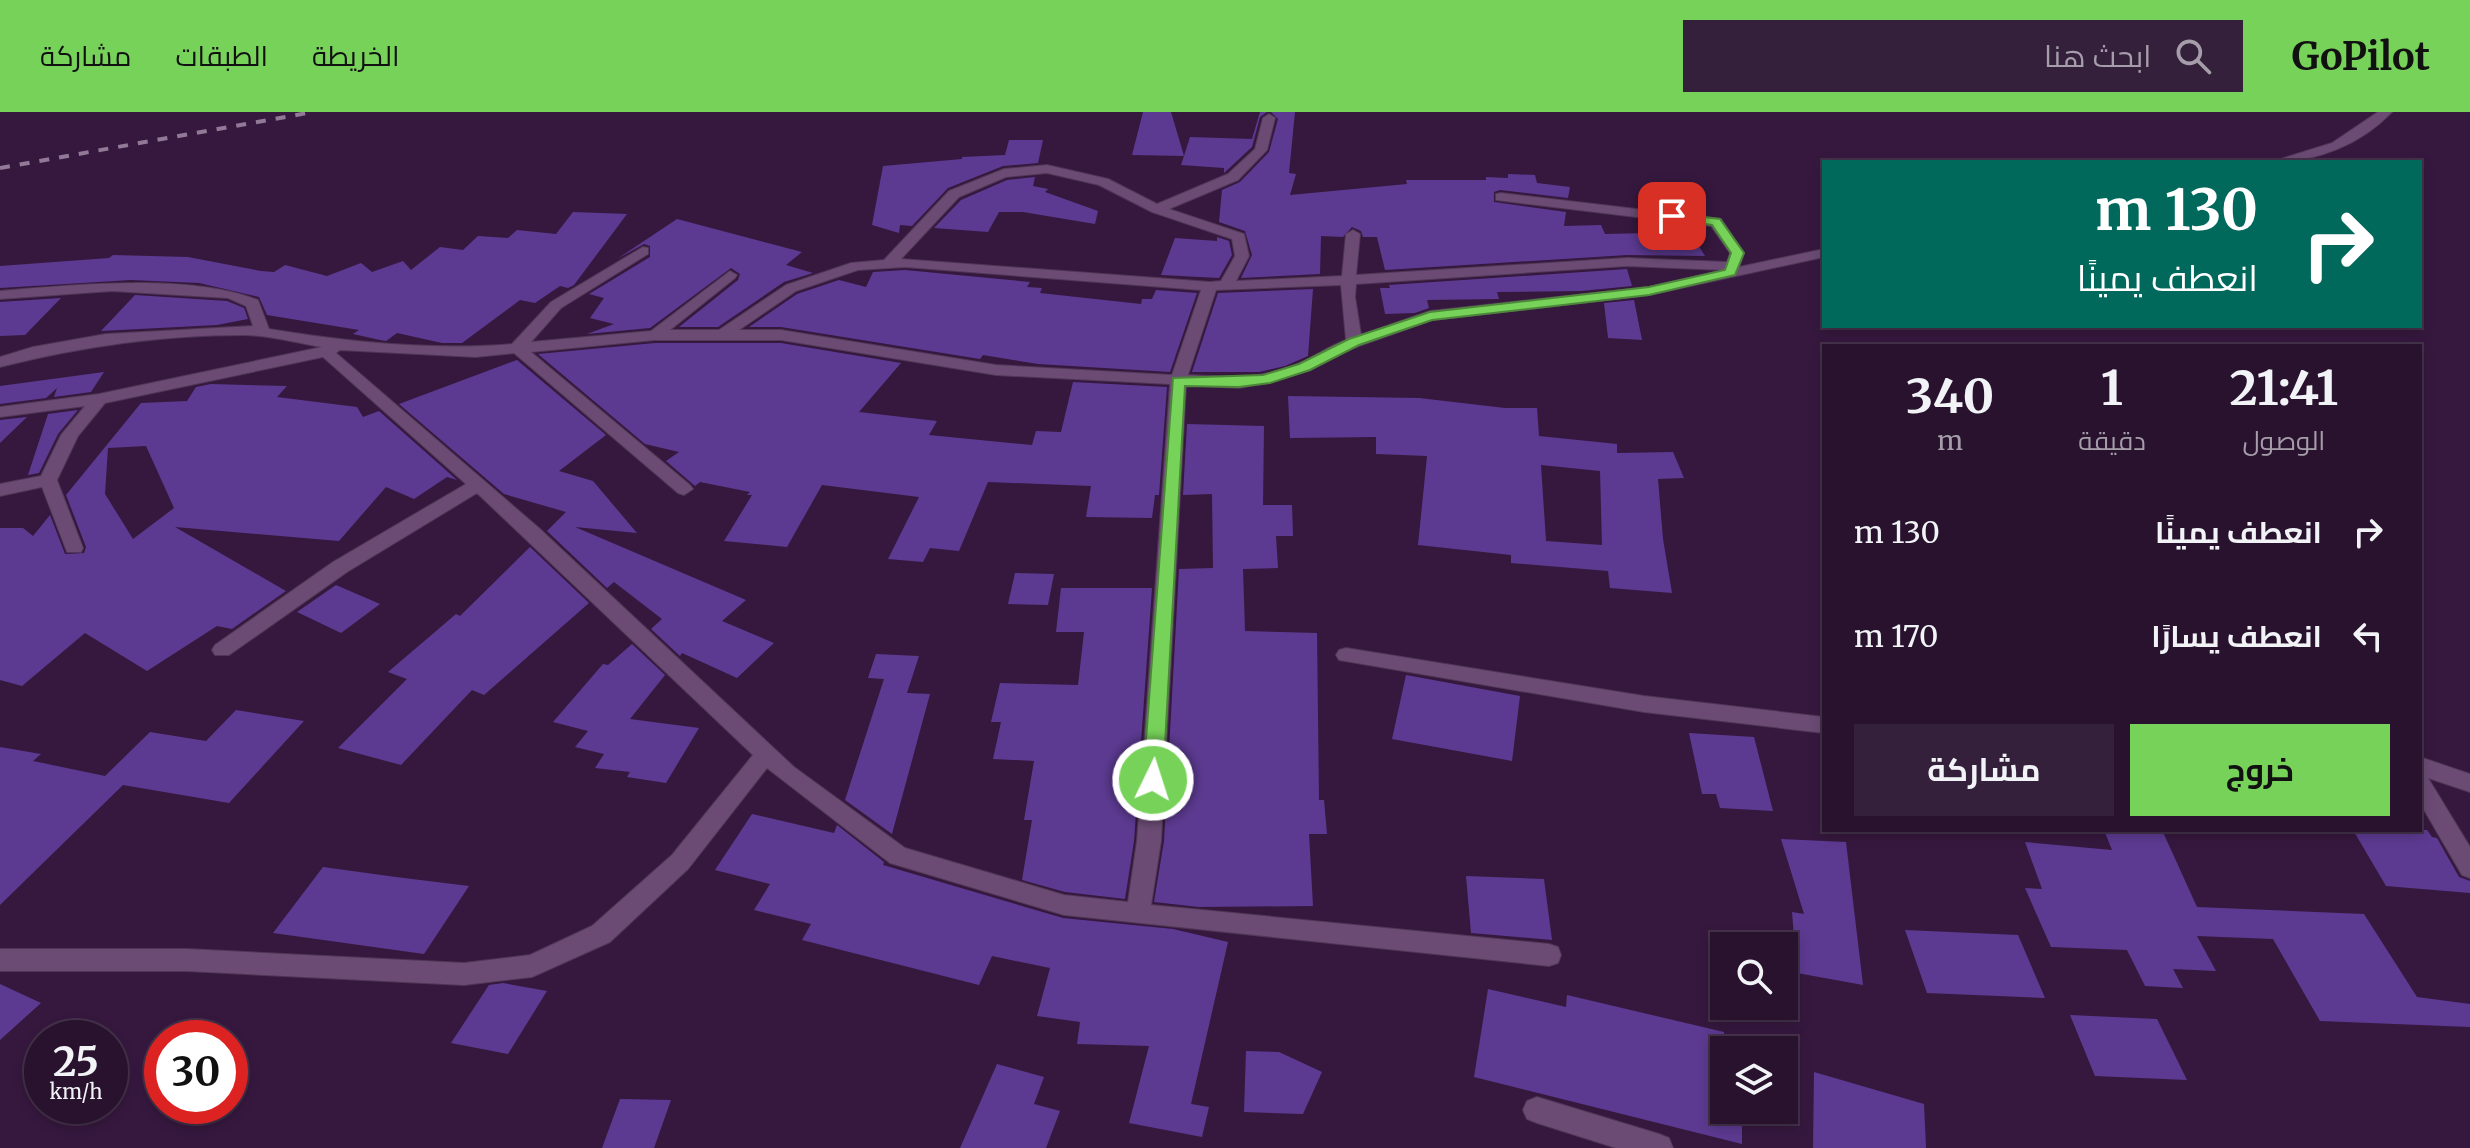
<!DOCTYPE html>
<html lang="ar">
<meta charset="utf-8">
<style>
body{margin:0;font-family:Merriweather,Cairo,serif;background:#34203a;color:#f1f3f6;direction:rtl;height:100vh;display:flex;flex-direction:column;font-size:30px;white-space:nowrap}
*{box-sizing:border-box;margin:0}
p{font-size:26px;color:#a59eaa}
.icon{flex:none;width:44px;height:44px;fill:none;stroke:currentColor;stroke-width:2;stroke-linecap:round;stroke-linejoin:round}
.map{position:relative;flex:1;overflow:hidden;direction:ltr}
.details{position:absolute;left:1822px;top:232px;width:600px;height:488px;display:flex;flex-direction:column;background:#28122e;border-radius:0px;box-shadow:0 4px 12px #0003,0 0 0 2px #44324a;direction:rtl}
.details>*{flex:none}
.banner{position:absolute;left:1822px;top:48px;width:600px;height:168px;border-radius:0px;box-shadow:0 4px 12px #0003,0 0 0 2px #44324a;direction:rtl;background:#00695c;color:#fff;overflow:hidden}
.fabs{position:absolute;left:1710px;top:820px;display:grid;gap:16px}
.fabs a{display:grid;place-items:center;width:88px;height:88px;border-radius:0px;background:#28122e;box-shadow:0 4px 12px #0003,0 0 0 2px #44324a;font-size:40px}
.speed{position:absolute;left:24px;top:908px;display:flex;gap:16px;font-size:40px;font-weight:700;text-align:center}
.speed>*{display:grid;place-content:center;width:104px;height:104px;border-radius:50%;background:#28122e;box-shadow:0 4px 12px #0003,0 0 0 2px #44324a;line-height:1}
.speed small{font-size:20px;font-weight:400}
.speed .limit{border:12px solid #d22;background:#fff;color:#111}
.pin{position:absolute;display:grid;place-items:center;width:68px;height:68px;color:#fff;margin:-34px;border-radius:16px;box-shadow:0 4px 12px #0006}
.me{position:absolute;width:88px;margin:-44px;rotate:4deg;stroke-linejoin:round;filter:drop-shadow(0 0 6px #0008)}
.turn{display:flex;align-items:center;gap:28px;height:168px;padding:0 32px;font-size:36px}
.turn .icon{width:104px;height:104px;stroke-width:2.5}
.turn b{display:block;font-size:56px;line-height:68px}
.eta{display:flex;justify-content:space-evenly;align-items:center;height:136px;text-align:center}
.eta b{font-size:48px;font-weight:700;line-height:56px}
.primary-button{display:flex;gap:16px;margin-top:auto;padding:16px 32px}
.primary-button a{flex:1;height:92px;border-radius:0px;background:#77d259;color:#111;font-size:32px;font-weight:700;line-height:92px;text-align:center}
.primary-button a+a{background:#34203a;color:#f1f3f6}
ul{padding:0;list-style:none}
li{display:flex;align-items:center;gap:24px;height:104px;padding:0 32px}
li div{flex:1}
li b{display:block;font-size:30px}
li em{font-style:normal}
header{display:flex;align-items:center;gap:48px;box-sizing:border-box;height:112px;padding:0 40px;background:#77d259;color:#111}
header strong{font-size:38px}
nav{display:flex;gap:44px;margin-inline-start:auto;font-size:28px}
.search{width:560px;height:72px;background:#34203a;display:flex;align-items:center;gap:20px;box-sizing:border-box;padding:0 28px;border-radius:0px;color:#a59eaa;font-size:30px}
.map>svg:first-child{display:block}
.building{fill:#5c3a91;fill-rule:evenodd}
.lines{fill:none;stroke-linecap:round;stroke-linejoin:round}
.minor-casing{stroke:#4f3656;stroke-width:2}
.minor{fill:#6b4b74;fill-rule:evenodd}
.rail{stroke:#917997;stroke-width:4;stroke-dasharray:10 10;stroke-linecap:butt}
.route{fill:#77d259;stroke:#4d883a;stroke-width:2}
</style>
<header>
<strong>GoPilot</strong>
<div class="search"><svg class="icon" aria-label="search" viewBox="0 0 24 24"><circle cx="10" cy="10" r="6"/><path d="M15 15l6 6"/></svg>ابحث هنا</div>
<nav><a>الخريطة</a><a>الطبقات</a><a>مشاركة</a></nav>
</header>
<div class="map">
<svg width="2470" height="1036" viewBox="0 0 2470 1036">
<rect width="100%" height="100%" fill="#36183e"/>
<g class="building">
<path d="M1143,0H1171L1184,44L1190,25L1252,27L1260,0H1267L1260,5L1252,35L1224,61V56L1181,53L1184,44L1132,43Z"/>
<path d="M1271,0H1295L1289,61L1296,62L1290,83L1407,72L1406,68H1486V65L1508,66V62L1535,63L1537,71L1570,75L1568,86L1500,78L1494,80V90L1566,100L1564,114L1601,113L1605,122L1690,120L1705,144L1627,143L1385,158L1377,125H1363L1361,119L1352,115L1343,125L1321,124L1320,162L1241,166L1252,143L1245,119L1219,110L1222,78L1240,70L1269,40L1278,7Z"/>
<path d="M1009,28H1043L1038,51L1003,54L948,76L912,114L900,113L899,121L872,113L883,54L962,47V45L1005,43Z"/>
<path d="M1035,65L1033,74L1048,77L1045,80L1098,99L1095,112L1023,100H999L988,120L934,116L961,88L1007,68Z"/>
<path d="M573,100L627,102L574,173L568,176L560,174L535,191L520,188L462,231H442L397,221L386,229L380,228L353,222L359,218L267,203L259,185L199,171L131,168L0,176V154L109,146L113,143L188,145L261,159L274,160L285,153L327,164L361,151L372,160L403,149L411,158L440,135L463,138L478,124L508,126L517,118L556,122Z"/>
<path d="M677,107L802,140L786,153L813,161L784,170L718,215H679L738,168L740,162L731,156L650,216L587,222L614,212L590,206L604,186L589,182L650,145V134L644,132L617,147Z"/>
<path d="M1217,125L1229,129L1232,143L1219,166L1161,163L1175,126L1217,129Z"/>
<path d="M1627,157L1632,174L1581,179L1497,180L1499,187L1427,188L1429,196L1415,201L1385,202L1380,176H1390L1389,173Z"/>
<path d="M905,158L1030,170L1027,175L1042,176L1040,181L1141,192L1142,187H1152L1156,178L1197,181L1170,260L1038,252L983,243L980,247L781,215H749L797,182L839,168L866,175L873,160Z"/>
<path d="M1313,177L1308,244L1285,254L1259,260H1192L1218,181Z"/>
<path d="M135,183L227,189L244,196L248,207L217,213L101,219Z"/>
<path d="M61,186L25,223L0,224V190Z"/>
<path d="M1634,188L1642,228L1608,226L1604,191Z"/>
<path d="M655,231H781L901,251L859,300L937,309L929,323L1032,333L1036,319L1061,320L1073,270L1167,275L1159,383H1155L1152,406L1086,405L1091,374L988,370L959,439L930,436L923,450L888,447L919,385L822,373L787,435L724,429L752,383H747L750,380L700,370L695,374L666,349L679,340L645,332L538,242Z"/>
<path d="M517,248L606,323L559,359L593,369L637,421L575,415L746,488L722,509L774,531L737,566L682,541L680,544L651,517L662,507L614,470L607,476L547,419L566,400L504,382L399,292Z"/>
<path d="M104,260L91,280L54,285L57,276L46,286L0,292V274Z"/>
<path d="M211,272L287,274L277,285L357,295L363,305L379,299L457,368L447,365L414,387L386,375L339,429L175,415L286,479L232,517L217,514L147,559L85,521L22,574L0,568V416H23L33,424L50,403L65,442L84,441L86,435L66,383L141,291L187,289L196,275ZM146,334L174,396L133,427L105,382L108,336Z"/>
<path d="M1288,284L1419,286L1505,296H1537L1539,324L1617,332V341L1673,340L1684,366L1658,367L1663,427L1672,481L1610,476L1608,459L1511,451V443L1418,433L1427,344L1376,342V325L1290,326ZM1541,353L1600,359L1602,433L1546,429Z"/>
<path d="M78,298L58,322L39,361L28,363L48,302Z"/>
<path d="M27,305L0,331V308Z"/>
<path d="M1187,312L1264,314L1263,393H1292L1293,424H1276L1278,456L1243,457L1245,519L1317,521L1319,688H1324L1327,722H1309L1313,794L1199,795L1154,790L1164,729L1179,457L1213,456L1212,382L1183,383Z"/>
<path d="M530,435L589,491L484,583L472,578L401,653L338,636L407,567L388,560L456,502L460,504Z"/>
<path d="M1015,461L1054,462L1048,493L1008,492Z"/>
<path d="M336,473L380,492L341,521L297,500Z"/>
<path d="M1061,476H1152L1134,729L1125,787L1065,780L1022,768L1032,708H1024L1034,649L993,647L1001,610H991L1000,571L1078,573L1084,520H1056Z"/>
<path d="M632,532L665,563L630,607L699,616L666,671L627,665L630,660L595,656L604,642L575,635L588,619L553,610L603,552L608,553Z"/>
<path d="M876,542L919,544L907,581L930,582L892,722L845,688L884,567L868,566Z"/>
<path d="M1406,563L1520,584L1512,649L1392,627Z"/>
<path d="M236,598L304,609L229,691L123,673L0,793V635L41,642L33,649L105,664L150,620L206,629Z"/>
<path d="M1689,621L1754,625L1773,699L1720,696L1716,682H1702Z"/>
<path d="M752,702L834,721L837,713L884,750L883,753L1063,806L1173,817L1228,830L1191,992L1209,995L1202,1025L1129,1011L1149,934L1077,932L1080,910L1037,904L1050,856L992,844L979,873L802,828L811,812L754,798L770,772L715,758Z"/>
<path d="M2104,718H2162L2197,795L2364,802L2417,885L2470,892V915L2320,909L2273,827L2197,824L2216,859L2173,857L2183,876L2145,874L2127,838L2051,835L2025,776L2042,777L2025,730L2112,738Z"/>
<path d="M2353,718H2427L2432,725L2437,726L2459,765L2470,769V781L2386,774Z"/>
<path d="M1781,727L1846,730L1863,873L1797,861L1792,800L1804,802Z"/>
<path d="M323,755L396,765L469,774L424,842L273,821Z"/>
<path d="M1466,764L1544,767L1552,828L1471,821Z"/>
<path d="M1905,818L2018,823L2045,886L1927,881Z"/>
<path d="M503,871L547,879L508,942L451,931L489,873Z"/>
<path d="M0,872L41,891L0,928Z"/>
<path d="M1488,877L1566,895L1567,883L1724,920V998H1742V1032L1474,965Z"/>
<path d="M2070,903L2157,907L2187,968L2095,964Z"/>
<path d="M1246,939L1279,940L1322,960L1303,1002L1244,1000Z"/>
<path d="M997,952L1044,965L1034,992L1060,999L1046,1036H960Z"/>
<path d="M1814,960L1924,992L1926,1036H1813Z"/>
<path d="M620,987L671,988L654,1036H602Z"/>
</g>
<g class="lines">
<defs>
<g id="minor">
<path d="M2378,0H2392C2360,33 2317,50 2271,50L2332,31Z"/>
<path d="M1269,2L1275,6L1267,38L1238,68L1169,97L1244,122L1249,144L1236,169L1342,164L1346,122L1353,118L1360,122L1356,163L1627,146L1727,150L1730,141L1711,114L1496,88V82L1501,81L1721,107L1744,141L1739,155L1824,137V145L1649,183L1432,208L1342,240L1311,258L1271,270L1239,276L1186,273L1161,729L1151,793L1549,832L1558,835L1561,843L1558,851L1549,854L1064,803L890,751L767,656L688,757L610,830L532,865L464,873L187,859H0V837H187L464,851L530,843L592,814L672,743L753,643L477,381L347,460L229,543H215L212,538L215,533L333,450L466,372L323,245L105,291L78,324L57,368L83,436L81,440H67L42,375L0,384V372L41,364L61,323L85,294L0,305V295L99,282L322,235C297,231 269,223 243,223C161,223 79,235 0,255V245L33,235L106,222L253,214L246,194L228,186L112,179L0,187V179C75,173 188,161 258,188L269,217C348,230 432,239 512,232L551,190L643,135L648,136V142L561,196L531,230L651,219L730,159L737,163L735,166L670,218H719L786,173L851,151L884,148L949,79L1004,57L1047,53L1108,67L1157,92L1228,62L1255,37L1263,6ZM1047,61L1099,73L1152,100L1232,127L1235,144L1221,169L1210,170L901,147L959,85L1006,65ZM1627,154L1724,158L1649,175L1430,199L1361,223L1355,185L1356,172ZM905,155L1201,178L1172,263L996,253L781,218H739L796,179L858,158ZM1341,173L1346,228C1329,234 1316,244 1300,251C1264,268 1227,265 1188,263L1216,178ZM655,228H781L996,263L1170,272L1137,729L1128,790L1064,783L905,736L794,655L540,417L336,241L340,238L476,245L514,241L678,381L684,383L693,377L690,373L531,240Z"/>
<path d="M1346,536L1644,584L1824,605V621L1644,600L1339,548L1336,543L1339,538Z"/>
<path d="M2420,645L2470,662V680L2428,666L2470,735V766L2462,763L2420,691Z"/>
<path d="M1537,985L1659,1022L1669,1026L1673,1036H1616L1537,1011L1527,1007L1523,998L1527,989Z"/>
</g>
</defs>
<use href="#minor" class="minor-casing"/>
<use href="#minor" class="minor"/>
<path class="rail" d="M0,56L313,0"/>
</g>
<path class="route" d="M1672,101L1720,107L1744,141L1735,163L1649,183L1432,208L1359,233L1310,258L1270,271L1239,275L1185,274L1163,668L1160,674H1146L1143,668L1173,266L1263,263L1299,252L1349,227L1430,200L1649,175L1725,158L1731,141L1712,113L1668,107V102Z"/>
</svg>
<div class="fabs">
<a><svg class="icon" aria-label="search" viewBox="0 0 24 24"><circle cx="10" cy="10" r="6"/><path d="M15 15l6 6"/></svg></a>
<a><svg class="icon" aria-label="layers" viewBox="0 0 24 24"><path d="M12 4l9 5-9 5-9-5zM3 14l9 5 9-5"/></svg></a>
</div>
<div class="speed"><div>25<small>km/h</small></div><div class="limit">30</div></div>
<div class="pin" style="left:1672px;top:104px;background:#d93025"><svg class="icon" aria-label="arrive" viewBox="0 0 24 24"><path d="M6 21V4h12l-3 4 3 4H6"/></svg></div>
<svg class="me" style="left:1153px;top:668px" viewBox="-20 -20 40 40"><circle r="17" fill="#77d259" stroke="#fff" stroke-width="3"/><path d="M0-11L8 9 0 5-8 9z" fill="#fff"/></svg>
<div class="banner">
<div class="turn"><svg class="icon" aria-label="right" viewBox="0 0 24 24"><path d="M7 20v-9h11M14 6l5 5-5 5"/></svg><div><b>130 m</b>انعطف يمينًا</div></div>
</div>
<section class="details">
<div class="eta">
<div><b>21:41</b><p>الوصول</p></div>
<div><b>1</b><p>دقيقة</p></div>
<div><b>340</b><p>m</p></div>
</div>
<ul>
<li><svg class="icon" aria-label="right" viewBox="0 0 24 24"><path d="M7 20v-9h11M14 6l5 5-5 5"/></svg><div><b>انعطف يمينًا</b></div><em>130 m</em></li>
<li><svg class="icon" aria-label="left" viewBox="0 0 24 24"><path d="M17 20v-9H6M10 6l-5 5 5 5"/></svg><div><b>انعطف يسارًا</b></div><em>170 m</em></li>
</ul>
<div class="primary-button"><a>خروج</a><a>مشاركة</a></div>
</section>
</div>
